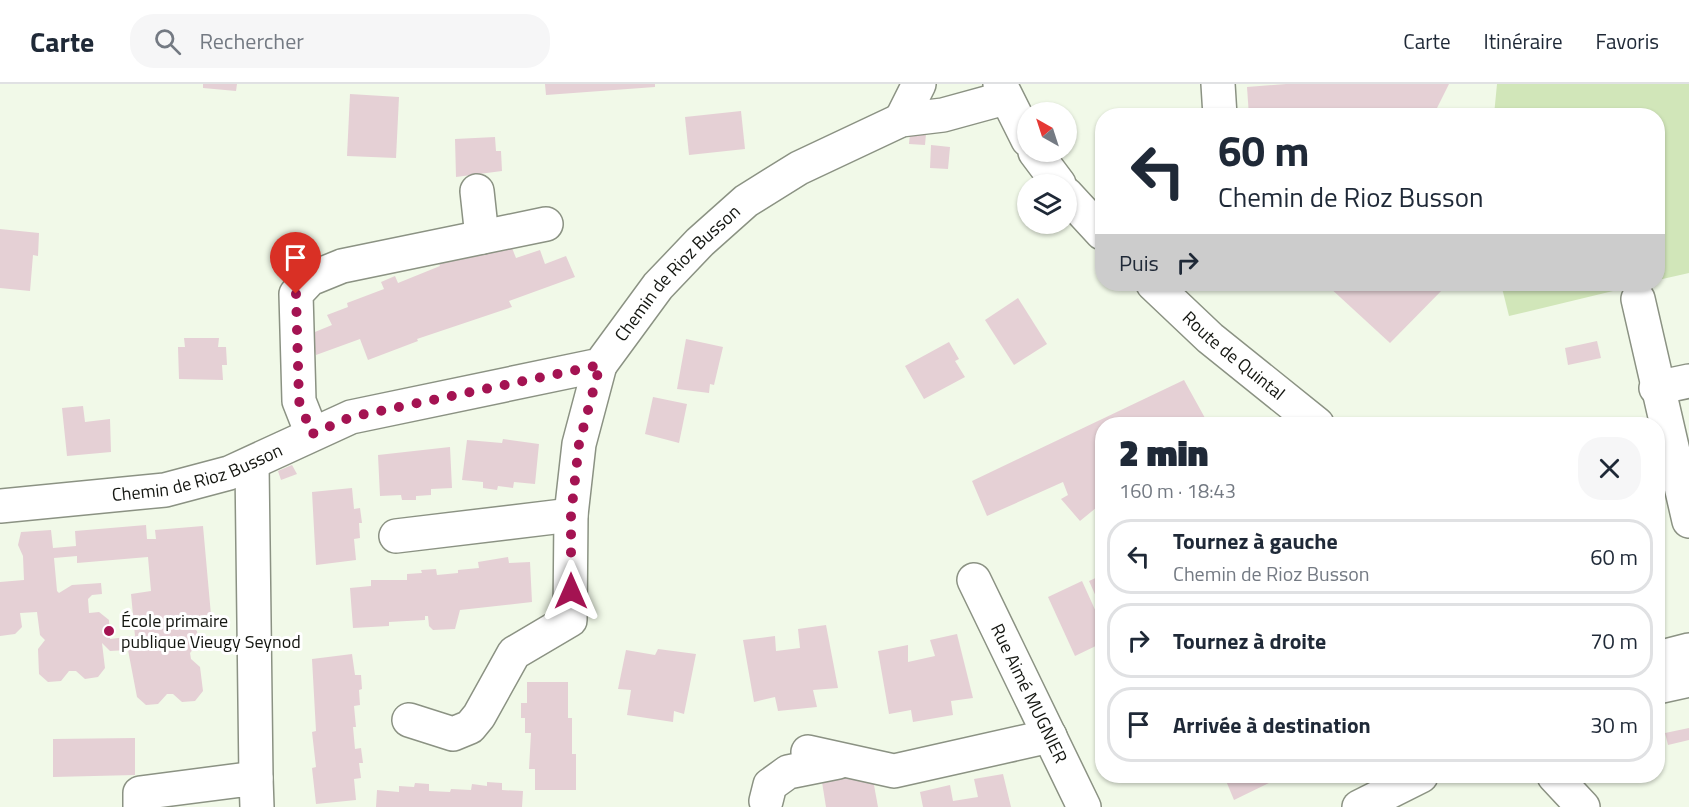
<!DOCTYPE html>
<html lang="fr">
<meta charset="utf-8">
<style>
body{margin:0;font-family:"Titillium Web",sans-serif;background:#f6f6f7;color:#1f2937;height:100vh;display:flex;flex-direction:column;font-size:22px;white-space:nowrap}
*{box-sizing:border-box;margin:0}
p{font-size:20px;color:#747a83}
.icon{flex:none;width:33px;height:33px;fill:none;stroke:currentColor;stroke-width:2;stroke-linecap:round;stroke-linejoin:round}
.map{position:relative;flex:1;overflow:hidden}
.sheet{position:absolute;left:1095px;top:333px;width:570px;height:366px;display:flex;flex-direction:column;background:#fff;border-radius:24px;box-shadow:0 2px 4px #0004}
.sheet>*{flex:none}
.top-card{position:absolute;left:1095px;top:24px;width:570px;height:183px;border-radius:24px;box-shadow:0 2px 4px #0004;background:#fff;color:#1f2937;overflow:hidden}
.needle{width:39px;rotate:321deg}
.tools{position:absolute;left:1017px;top:18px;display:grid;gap:12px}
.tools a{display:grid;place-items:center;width:60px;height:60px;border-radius:50%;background:#fff;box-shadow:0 2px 4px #0004;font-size:30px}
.pin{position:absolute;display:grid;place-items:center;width:51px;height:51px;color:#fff;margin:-62px -26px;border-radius:50% 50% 50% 0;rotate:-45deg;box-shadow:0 0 6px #0007}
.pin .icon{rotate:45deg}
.me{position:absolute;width:66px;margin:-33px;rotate:0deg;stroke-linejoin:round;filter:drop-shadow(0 0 4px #0008)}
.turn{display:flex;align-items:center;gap:21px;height:126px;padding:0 24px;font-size:27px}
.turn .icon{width:78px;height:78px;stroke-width:2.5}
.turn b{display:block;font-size:42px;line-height:51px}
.then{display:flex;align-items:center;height:57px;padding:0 24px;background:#0003;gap:12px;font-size:22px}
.round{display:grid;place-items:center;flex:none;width:63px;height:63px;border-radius:24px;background:#f6f6f7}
.summary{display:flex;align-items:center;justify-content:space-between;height:102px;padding:0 24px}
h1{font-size:36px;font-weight:800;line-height:45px}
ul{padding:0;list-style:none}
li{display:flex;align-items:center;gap:18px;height:75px;margin:0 12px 9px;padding:0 12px;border:3px solid #e0e1e3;border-radius:24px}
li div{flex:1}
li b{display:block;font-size:22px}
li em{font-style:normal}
header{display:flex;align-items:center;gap:36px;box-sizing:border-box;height:84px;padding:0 30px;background:#fff;border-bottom:2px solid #e0e1e3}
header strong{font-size:28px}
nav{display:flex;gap:33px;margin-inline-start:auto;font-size:21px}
.search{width:420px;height:54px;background:#f6f6f7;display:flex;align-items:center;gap:15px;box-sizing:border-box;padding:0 21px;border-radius:24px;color:#747a83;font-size:22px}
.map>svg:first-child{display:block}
.green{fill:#d1e6b9}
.building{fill:#e5d0d5;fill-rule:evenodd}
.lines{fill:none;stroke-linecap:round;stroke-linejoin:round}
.minor-casing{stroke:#8b9283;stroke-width:36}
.minor{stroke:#fff;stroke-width:33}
.route{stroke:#a41352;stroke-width:10;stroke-dasharray:0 18}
.poi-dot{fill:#a41352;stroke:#fff;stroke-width:2}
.labels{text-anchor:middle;stroke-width:6;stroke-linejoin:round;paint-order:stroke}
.street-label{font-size:18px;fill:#141611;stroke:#fff}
.poi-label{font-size:18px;fill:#141611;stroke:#fff;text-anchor:start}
</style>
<header>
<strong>Carte</strong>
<div class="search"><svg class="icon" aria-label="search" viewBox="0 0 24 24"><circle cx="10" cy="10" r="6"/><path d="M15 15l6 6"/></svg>Rechercher</div>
<nav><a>Carte</a><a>Itinéraire</a><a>Favoris</a></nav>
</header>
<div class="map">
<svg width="1689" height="723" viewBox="0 0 1689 723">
<rect width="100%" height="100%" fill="#f1f9e8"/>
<g class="green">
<path d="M1497,0H1689V189L1658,196V32L1494,31Z"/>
<path d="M1501,200H1642L1509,232Z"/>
</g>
<g class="building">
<path d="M203,0H237L236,7L203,4Z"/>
<path d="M545,0H655V3L546,11Z"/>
<path d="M1286,0H1449L1433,32H1249L1247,3Z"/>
<path d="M350,10L399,13L396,74L347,72Z"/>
<path d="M741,27L745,65L689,71L685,33Z"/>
<path d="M910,49L926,50L925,61L909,60Z"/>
<path d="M495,53L496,67H501L502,87L456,93L455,55Z"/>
<path d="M931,61L950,63L948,85L930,84Z"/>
<path d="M0,145L39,149L38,172L33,171L30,207L0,204Z"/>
<path d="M489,163H502L503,167L512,164L516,174L540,166L545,180L566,172L575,193L509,217L512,223L417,255L418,257L368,276L360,255L316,271L310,250L332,241L327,231L348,223L347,219L384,205L381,198L395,192L398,199L440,182L437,175L452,169L455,176Z"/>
<path d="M1330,200H1448L1390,259L1328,202Z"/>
<path d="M1018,214L1047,260L1014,281L985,236Z"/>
<path d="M184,254H219L218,263H226L227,281H222L223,296L179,295L178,263H185Z"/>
<path d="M686,255L723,263L714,301L710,300L709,309L677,305Z"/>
<path d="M1597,257L1601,274L1568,281L1565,264Z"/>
<path d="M949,258L959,275L955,277L965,293L924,315L905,282Z"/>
<path d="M1184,296L1205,334L1190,340H1102V419L1080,437L1061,415L1068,411L1063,398L987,432L972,397Z"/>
<path d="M653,313L687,320L679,359L645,350Z"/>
<path d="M83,322L85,338L110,335L111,368L67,372L62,324Z"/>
<path d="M503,355L539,360L535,400L514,398L513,404L498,402L497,406L483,404V398L462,396L467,356L502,359Z"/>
<path d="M450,363L452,404L431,405V411L416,412V416H402L401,411L380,412L378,371Z"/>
<path d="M292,381L297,390L281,396L278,387Z"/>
<path d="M352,404L354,425L360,424L362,439H359L360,454L354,455L356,476L316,481L312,408Z"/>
<path d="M146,441L147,455H156L155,446L203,442L211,531L187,533V539L197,547L198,559L190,569L191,575L200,583L203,607L195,617L182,618L173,610H167L158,620L146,621L137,613L128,566L110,567L102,559L105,584L98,593L85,595L76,587H69L61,597L48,598L39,590L38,565L45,556L40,551L37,528L20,529L22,543L15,550L0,552V498L24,496L23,472L18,461L21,448L51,446L53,464L76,462L75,447ZM77,472V479L148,473L151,507L131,510L135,552L110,555L109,536L99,528L89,529L88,515L92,511L102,510L101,499L72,501L59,509L57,507L54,474Z"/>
<path d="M508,473L509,479L530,478L532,518L460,526L455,545L433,546L429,542L428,532H425V536L389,538V542L353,544L350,504L371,502V496H407V490L422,489L421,486L436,485L437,491L458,489V486L479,484L478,478Z"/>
<path d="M1102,491V526L1089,497Z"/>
<path d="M1082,497L1102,541V559L1075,572L1048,513Z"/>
<path d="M826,541L838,604L813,606L817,623L778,627L775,613L754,618L743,556L775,552L776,567L800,564L798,545Z"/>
<path d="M957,550L973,614L951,617L953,631L913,638L911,626L889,630L878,567L908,561V578L935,572L930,556Z"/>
<path d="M658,565L696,570L684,630L674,627L673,638L627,631L631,606L618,605L626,566L655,571Z"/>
<path d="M352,570L355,591H361L362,605L359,606L360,621L354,622L356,643H353L355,665L361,664L363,679H359L361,694L354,695L356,716L316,720L312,684L316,683L312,648L316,647L312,575Z"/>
<path d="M527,598H568V634H572V670H576V706H535V685H529L531,649H525V634H521V619H527Z"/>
<path d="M1689,644V656L1668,661L1665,649Z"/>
<path d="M135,654V691L53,693V655Z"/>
<path d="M872,690L878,723H826L822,698Z"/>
<path d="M1003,690L1011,723H923L920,708L950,701L953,717L978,713L974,695Z"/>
<path d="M1224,692H1283L1234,716Z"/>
<path d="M487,698L502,699V706L523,707L522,723H376L377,706L399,708V702L414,703L415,699L429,700V707L450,708L451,705L471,706L472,700L487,702Z"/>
</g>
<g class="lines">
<defs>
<g id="minor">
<path d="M1000,0L1028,56"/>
<path d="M1218,0L1220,32"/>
<path d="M901,36L919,0"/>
<path d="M1035,68L1059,100"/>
<path d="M477,107L482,153"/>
<path d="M1066,110L1102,149"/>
<path id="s1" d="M1153,200L1210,254L1317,340"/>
<path d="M1638,215L1689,437"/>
<path d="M1656,304L1689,297"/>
<path d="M312,350L299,317L296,210L310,195L342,182L546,140"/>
<path d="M252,380L256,694"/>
<path id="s2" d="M0,422L165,406L229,389L351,333L600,281L658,202L700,158L746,117L799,84L901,36L943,31L1005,14"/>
<path d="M396,452L571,431"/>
<path id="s3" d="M974,496L1084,723"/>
<path d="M1658,574L1689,566"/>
<path d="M1658,603L1689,596"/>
<path d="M409,636L453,650L470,643L479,632L514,569L570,536L571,431L579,360L600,281"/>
<path d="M808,668L894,687L1050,652"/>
<path d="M1554,692L1583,723"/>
<path d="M766,717L770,701L788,688L838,678"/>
<path d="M140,723V709L256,694L257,723"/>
<path d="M1359,723L1421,692"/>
</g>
</defs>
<use href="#minor" class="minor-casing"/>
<use href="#minor" class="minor"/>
</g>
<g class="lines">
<path class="route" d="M296,210L299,317L312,350L351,333L600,281L579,360L571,431V507"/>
</g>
<circle class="poi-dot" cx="109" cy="547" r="6"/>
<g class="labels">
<g class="street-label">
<text dy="6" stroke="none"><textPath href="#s2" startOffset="741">Chemin de Rioz Busson</textPath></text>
<text dy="6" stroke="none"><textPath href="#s1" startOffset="108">Route de Quintal</textPath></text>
<text dy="6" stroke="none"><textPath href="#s2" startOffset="201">Chemin de Rioz Busson</textPath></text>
<text dy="6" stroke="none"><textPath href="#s3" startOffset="126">Rue Aimé MUGNIER</textPath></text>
</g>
<g class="poi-label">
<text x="121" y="543">École primaire<tspan x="121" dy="21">publique Vieugy Seynod</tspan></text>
</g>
</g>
</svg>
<div class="tools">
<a><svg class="needle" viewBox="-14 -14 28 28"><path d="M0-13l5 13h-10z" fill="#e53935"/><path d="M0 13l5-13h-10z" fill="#747a83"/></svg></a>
<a><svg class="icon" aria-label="layers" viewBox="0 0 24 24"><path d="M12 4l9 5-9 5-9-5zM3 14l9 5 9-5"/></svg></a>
</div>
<div class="pin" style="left:296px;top:210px;background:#d93025"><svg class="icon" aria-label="arrive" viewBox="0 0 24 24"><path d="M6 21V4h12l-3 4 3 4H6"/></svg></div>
<svg class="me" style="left:571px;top:507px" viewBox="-20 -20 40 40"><path d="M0-17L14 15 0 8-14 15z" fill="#a41352" stroke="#fff" stroke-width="4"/></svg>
<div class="top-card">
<div class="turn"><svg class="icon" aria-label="left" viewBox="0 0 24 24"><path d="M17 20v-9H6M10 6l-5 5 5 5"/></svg><div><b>60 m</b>Chemin de Rioz Busson</div></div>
<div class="then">Puis<svg class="icon" aria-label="right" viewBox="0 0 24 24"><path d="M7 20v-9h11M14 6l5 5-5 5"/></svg></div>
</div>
<section class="sheet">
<div class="summary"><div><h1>2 min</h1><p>160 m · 18:43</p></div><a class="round"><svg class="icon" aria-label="close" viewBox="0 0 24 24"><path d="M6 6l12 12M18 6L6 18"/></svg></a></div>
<ul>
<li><svg class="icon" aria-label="left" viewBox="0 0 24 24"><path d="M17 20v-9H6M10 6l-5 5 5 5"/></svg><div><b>Tournez à gauche</b><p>Chemin de Rioz Busson</p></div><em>60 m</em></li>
<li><svg class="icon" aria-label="right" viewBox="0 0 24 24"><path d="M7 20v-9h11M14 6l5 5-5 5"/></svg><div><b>Tournez à droite</b></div><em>70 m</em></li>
<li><svg class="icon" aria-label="arrive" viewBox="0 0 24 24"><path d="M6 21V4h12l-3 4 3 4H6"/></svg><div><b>Arrivée à destination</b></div><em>30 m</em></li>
</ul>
</section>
</div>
